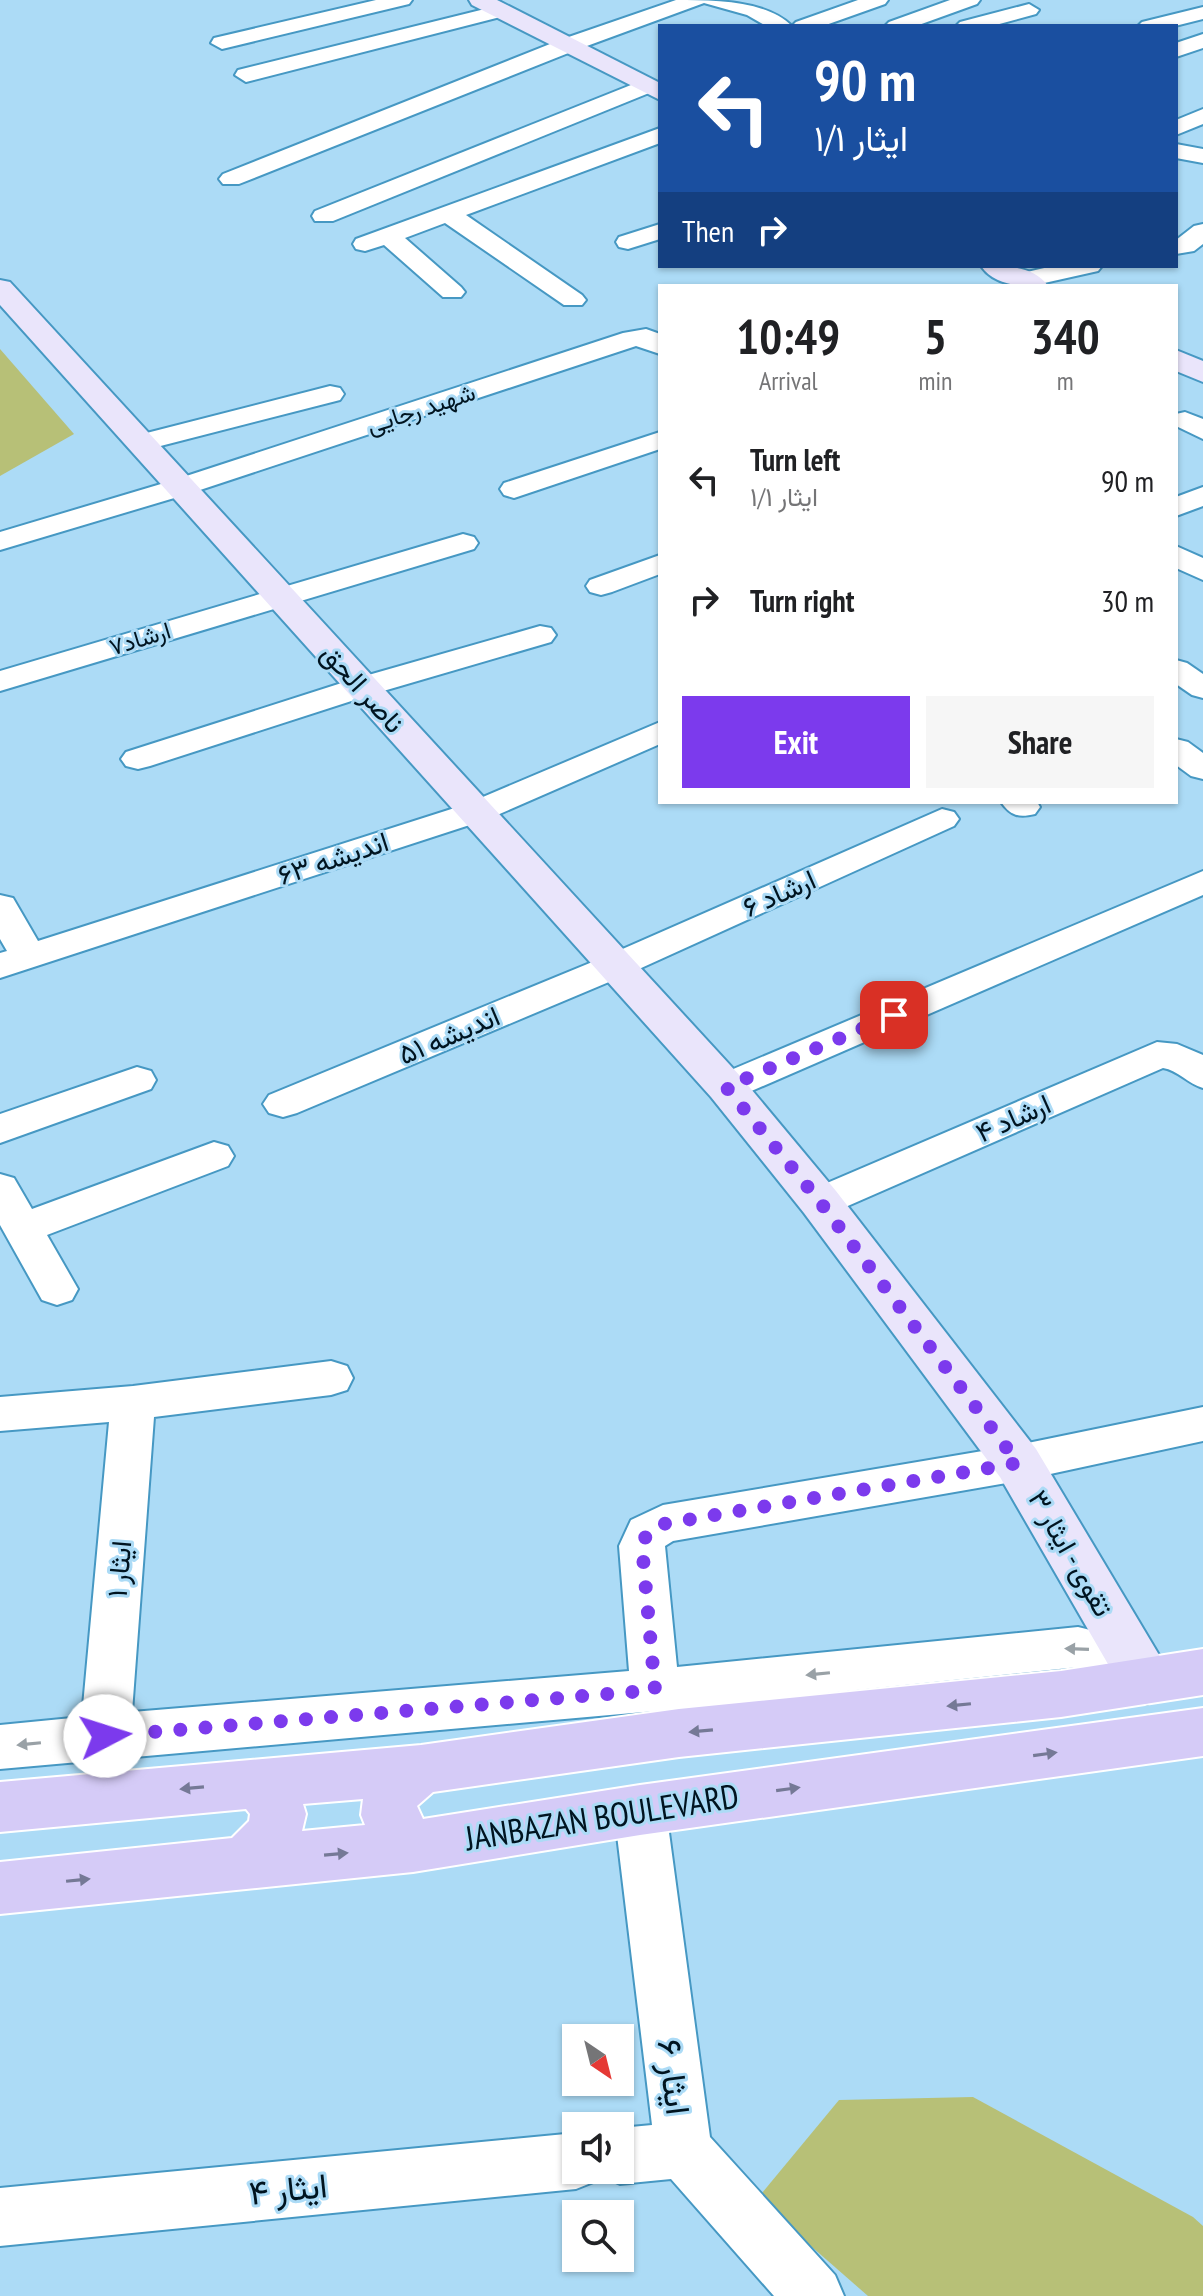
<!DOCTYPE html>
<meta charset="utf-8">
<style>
body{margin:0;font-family:"PT Sans Narrow",Vazirmatn,sans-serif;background:#f6f6f6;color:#202124;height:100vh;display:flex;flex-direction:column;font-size:30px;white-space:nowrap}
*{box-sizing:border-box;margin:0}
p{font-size:26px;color:#757577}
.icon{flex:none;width:44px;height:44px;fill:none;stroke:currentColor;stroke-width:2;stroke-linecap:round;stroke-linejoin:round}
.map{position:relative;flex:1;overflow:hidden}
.panel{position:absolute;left:658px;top:284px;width:520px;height:520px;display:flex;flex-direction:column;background:#fff;border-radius:0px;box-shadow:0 2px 6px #0004}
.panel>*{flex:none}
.hud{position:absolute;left:658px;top:24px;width:520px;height:244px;border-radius:0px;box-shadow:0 2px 6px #0004;background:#1a4fa0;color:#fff;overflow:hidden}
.needle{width:52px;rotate:145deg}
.tools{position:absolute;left:562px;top:2024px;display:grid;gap:16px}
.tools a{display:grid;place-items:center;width:72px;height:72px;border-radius:0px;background:#fff;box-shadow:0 2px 6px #0004;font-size:40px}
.pin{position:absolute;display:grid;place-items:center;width:68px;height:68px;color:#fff;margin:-34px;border-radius:16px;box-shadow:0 4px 12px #0006}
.me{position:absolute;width:88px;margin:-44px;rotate:85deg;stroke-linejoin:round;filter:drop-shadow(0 0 6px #0008)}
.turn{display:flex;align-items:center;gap:28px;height:168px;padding:0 24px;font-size:36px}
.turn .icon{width:104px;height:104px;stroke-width:2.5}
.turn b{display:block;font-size:56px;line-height:68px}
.then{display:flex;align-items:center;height:76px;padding:0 24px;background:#0003;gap:16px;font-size:30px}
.eta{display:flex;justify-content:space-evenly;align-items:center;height:136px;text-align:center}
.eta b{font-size:48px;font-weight:600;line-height:56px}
.primary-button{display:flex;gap:16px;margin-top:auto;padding:16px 24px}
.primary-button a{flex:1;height:92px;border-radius:0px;background:#7c3aed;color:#fff;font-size:32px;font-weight:600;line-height:92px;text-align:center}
.primary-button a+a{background:#f6f6f6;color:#202124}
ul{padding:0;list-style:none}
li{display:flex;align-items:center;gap:24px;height:120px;padding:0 24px}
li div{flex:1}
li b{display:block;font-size:30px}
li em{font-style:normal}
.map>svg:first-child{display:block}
.green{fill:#b7c077}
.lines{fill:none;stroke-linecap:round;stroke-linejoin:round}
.street-casing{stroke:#4698c3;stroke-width:4}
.secondary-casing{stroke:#4698c3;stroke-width:4}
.primary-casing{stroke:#fff;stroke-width:4}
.street{fill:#fff;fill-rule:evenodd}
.secondary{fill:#eae5fb;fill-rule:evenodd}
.primary{fill:#d5cbf7;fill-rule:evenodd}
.oneway{fill:#99a1a6}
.oneway2{fill:#757996}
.route{stroke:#7c3aed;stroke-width:14;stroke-dasharray:0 25.2}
.labels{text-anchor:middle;stroke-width:6;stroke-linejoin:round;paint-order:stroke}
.far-street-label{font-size:24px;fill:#001420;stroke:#acdbf6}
.street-label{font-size:28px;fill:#001420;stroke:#acdbf6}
.near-street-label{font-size:34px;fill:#001420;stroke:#acdbf6}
</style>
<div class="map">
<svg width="1203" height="2296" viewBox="0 0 1203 2296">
<rect width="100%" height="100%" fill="#acdbf6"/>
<g class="green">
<path d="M0,349L74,434L0,476Z"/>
<path d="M973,2097L1193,2217L1203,2226V2296H868L757,2199L839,2100Z"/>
</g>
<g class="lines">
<defs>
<g id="street">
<path d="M376,0H412L409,4L222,49L211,43L214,38Z"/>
<path d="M676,0C713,0 766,0 792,26L796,22L858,0H888L885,4L823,26H766L747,15L704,3L576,50L239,184H223L219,179L223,174L560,40Z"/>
<path d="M950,0H980L977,4L916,26H885L889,22Z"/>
<path d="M1029,4L1039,10L1036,14L992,26H956L960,22Z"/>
<path d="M501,5L508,7L511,11L508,15L246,82L235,75L238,70Z"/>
<path d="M1203,7V19L1175,26H1138L1142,22Z"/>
<path d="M1203,34V48L1176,57V43Z"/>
<path d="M646,79L657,86L654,91L333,221H315L312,216L315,211Z"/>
<path d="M1203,109V124L1176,135V120Z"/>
<path d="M660,128V143L466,215L582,295L586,300L582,305H564L445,223L405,238L461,287L465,292L461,297H443L384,245L365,251L356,249L353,244L356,239Z"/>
<path d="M1176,144L1203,149V163L1176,158Z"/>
<path d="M660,224V239L628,249L619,247L616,242L619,237Z"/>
<path d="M1203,224V244L1194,251L1176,254V240L1194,226Z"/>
<path d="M1053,266H1102L1098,271L1031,286L1014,285L1010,280L1014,275Z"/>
<path d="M646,329L660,334V354L636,346L191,493L0,550V532L171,481L623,333Z"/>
<path d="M330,386L340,388L344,394L340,400L141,451L131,449L127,443L131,437Z"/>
<path d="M1185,412L1203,419V439L1176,426V414Z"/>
<path d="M660,432V449L514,498L504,495L500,489L504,483Z"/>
<path d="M1203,487V506L1176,516V497Z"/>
<path d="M463,534L474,537L478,543L474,549L0,691V671Z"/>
<path d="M1176,546L1203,558V580L1176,568Z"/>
<path d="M660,555V574L612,592L601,595L590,592L586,586L590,580Z"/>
<path d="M540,626L551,628L556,635L551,642L373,694L150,766L138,769L126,766L121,759L126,752L351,680Z"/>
<path d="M1176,660L1187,663L1203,674V698L1192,695L1176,684Z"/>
<path d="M660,722V744L488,819L0,978V953L7,951L0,939V895L13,898L38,941L464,805Z"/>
<path d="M1176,739L1188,742L1203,753V779L1191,776L1176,765Z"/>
<path d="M1001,802H1037L1040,807L1035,814C1019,818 1011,816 1001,802Z"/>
<path d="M942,809L954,812L959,819L954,826L628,974L297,1113L283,1117L269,1113L263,1104L269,1095L602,958Z"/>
<path d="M1203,871V895L740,1096L726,1100L712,1096L707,1087L712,1078Z"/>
<path d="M1157,1042L1177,1044L1203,1055V1088C1188,1084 1178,1070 1163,1068L834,1212L820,1217L806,1212L800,1202L806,1192Z"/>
<path d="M137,1067L151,1071L156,1080L151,1089L0,1143V1114Z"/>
<path d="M214,1142L228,1146L234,1156L228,1166L47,1235L78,1289L72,1300L57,1305L42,1300L0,1225V1174L14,1178L32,1209Z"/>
<path d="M331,1361L347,1366L353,1378L347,1390L331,1395L154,1417L132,1712L629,1671L619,1546L631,1520L663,1505L1018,1445L1203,1407V1441L1018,1481L673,1541L665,1546L677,1667L1078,1627C1111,1635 1155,1649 1170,1681L1163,1696L1146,1702L1078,1667L655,1711L0,1769V1725L82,1717L109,1422L0,1431V1397L133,1386Z"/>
<path d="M640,1787L658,1794L666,1810L710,2137L835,2275L844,2296H774L671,2179L620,2184L599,2174L596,2181L576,2189L0,2246V2188L576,2133V2170H620V2128L652,2125L614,1810L622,1794Z"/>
</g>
<g id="secondary">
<path d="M469,0H497L660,83V100L472,5Z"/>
<path d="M981,266C1004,266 1033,265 1048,286C1025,286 996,288 981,266Z"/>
<path d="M0,280L10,282L741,1077L836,1191L1036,1449L1165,1665L1173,1681L1165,1697L1146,1704L1127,1697L1000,1477L804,1213L711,1097L0,305Z"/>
<path d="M1176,350L1203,361V382L1176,371Z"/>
</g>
<path id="primary" d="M1203,1649V1695L1061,1717L679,1757L433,1792L417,1806L423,1819L640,1785L1203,1708V1756L640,1835L413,1872L0,1914V1862L232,1838L249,1821L250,1814L246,1809L0,1832V1782L421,1745L679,1709L1061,1671ZM363,1799L361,1815L365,1825L302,1831L306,1814L303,1804Z"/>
</defs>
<use href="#street" class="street-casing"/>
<use href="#secondary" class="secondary-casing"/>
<use href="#primary" class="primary-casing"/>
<use href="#street" class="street"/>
<use href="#secondary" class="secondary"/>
<use href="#primary" class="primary"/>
</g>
<defs><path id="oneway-solid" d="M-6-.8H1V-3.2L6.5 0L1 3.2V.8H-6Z" transform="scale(2)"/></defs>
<g class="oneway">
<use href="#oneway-solid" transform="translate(1077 1649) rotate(-178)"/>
<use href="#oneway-solid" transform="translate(818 1674) rotate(174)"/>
<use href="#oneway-solid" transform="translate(29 1744) rotate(174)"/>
</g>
<g class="oneway2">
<use href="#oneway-solid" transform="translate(959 1705) rotate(174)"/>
<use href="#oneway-solid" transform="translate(701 1731) rotate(175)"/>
<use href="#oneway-solid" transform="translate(1045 1754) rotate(-8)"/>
<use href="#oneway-solid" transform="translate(192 1788) rotate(175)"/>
<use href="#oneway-solid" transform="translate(788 1789) rotate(-8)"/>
<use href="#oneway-solid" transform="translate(336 1854) rotate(-5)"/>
<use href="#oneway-solid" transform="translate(78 1880) rotate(-6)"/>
</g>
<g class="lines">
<path class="route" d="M105,1736L655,1690L642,1546L647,1533L663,1524L1018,1463L820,1202L726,1087L894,1015"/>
</g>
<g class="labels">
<g class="far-street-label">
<text transform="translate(421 409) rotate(-18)" y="8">شهید رجایی</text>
<text transform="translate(140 639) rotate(-17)" y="8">ارشاد۷</text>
</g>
<g class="street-label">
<text transform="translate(363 688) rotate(48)" y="10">ناصر الحق</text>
<text transform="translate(333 858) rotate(-18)" y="10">اندیشه ۶۳</text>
<text transform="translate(779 893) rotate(-24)" y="10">ارشاد ۶</text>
<text transform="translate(449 1035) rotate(-23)" y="10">اندیشه ۵۱</text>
<text transform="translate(1013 1118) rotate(-24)" y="10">ارشاد ۴</text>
<text transform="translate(1071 1553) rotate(60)" y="10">تقوی - ایثار ۳</text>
<text transform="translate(119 1569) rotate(-85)" y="10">ایثار ۱</text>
</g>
<g class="near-street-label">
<text transform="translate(602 1817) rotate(-9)" y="12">JANBAZAN BOULEVARD</text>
<text transform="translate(674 2077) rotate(83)" y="12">ایثار ۶</text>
<text transform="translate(288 2189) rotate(-6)" y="12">ایثار ۴</text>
</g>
</g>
</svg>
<div class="tools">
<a><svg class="needle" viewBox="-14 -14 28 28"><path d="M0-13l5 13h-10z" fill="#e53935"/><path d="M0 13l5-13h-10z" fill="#757577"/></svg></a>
<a><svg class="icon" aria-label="sound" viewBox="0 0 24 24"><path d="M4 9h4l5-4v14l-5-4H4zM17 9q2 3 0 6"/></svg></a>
<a><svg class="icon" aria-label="search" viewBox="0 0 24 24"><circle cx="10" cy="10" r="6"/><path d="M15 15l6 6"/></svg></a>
</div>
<div class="pin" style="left:894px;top:1015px;background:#d93025"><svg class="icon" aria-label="arrive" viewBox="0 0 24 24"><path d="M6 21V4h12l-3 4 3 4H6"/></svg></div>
<svg class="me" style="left:105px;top:1736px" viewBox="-20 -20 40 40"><circle r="19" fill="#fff"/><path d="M0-13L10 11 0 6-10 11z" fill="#7c3aed"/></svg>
<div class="hud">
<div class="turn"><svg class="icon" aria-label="left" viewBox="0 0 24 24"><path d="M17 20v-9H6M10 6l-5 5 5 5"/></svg><div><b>90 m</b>ایثار ۱/۱</div></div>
<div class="then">Then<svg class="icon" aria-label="right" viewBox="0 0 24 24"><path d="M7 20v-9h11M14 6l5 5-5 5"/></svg></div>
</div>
<section class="panel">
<div class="eta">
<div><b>10:49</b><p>Arrival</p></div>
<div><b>5</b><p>min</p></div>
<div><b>340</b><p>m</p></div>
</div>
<ul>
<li><svg class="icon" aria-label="left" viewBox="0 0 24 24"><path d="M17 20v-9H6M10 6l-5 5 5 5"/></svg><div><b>Turn left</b><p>ایثار ۱/۱</p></div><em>90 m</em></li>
<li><svg class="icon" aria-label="right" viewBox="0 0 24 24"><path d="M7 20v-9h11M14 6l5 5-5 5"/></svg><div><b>Turn right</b></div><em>30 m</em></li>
</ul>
<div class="primary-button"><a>Exit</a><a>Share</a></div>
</section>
</div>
